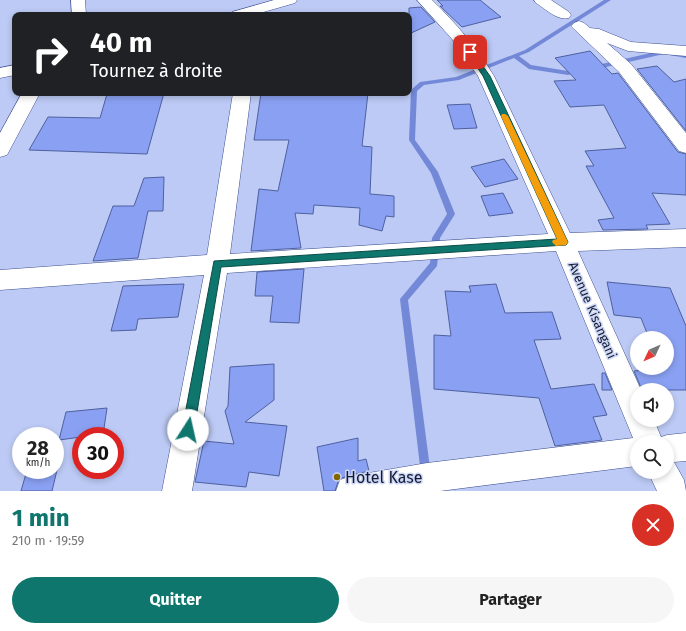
<!DOCTYPE html>
<html lang="fr">
<meta charset="utf-8">
<style>
body{margin:0;font-family:"Fira Sans",sans-serif;background:#f6f6f6;color:#222;height:100vh;display:flex;flex-direction:column;font-size:15px;white-space:nowrap}
*{box-sizing:border-box;margin:0}
p{font-size:13px;color:#767676}
.icon{flex:none;width:22px;height:22px;fill:none;stroke:currentColor;stroke-width:2;stroke-linecap:round;stroke-linejoin:round}
.map{position:relative;height:491px;overflow:hidden}
.sheet{display:flex;flex-direction:column;background:#fff;flex:1}
.sheet>*{flex:none}
.banner{position:absolute;left:12px;top:12px;width:400px;height:84px;border-radius:8px;box-shadow:0 2px 6px #0003;background:#202124;color:#fff;overflow:hidden}
.needle{width:26px;rotate:226deg}
.tools{position:absolute;left:630px;top:331px;display:grid;gap:8px}
.tools a{display:grid;place-items:center;width:44px;height:44px;border-radius:50%;background:#fff;box-shadow:0 2px 6px #0003;font-size:20px}
.speed{position:absolute;left:12px;top:427px;display:flex;gap:8px;font-size:20px;font-weight:700;text-align:center}
.speed>*{display:grid;place-content:center;width:52px;height:52px;border-radius:50%;background:#fff;box-shadow:0 2px 6px #0003;line-height:1}
.speed small{font-size:10px;font-weight:400}
.speed .limit{border:6px solid #d22;background:#fff;color:#111}
.pin{position:absolute;display:grid;place-items:center;width:34px;height:34px;color:#fff;margin:-17px;border-radius:8px;box-shadow:0 2px 6px #0006}
.me{position:absolute;width:44px;margin:-22px;rotate:10deg;stroke-linejoin:round;filter:drop-shadow(0 0 3px #0008)}
.turn{display:flex;align-items:center;gap:14px;height:84px;padding:0 12px;font-size:18px}
.turn .icon{width:52px;height:52px;stroke-width:2.5}
.turn b{display:block;font-size:28px;line-height:34px}
.round{display:grid;place-items:center;flex:none;width:42px;height:42px;border-radius:21px;background:#f6f6f6}
.overview{display:flex;align-items:center;justify-content:space-between;height:68px;padding:0 12px}
h1{font-size:24px;font-weight:700;line-height:30px;color:#0f766e}
.action{display:flex;gap:8px;margin-top:auto;padding:8px 12px}
.action a{flex:1;height:46px;border-radius:24px;background:#0f766e;color:#fff;font-size:16px;font-weight:700;line-height:46px;text-align:center}
.action a+a{background:#f6f6f6;color:#222}
.map>svg:first-child{display:block}
.lines{fill:none;stroke-linecap:round;stroke-linejoin:round}
.stream{fill:#7389d8;fill-rule:evenodd}
.building{fill:#8aa1f3;stroke:#4f609f}
.minor-casing{stroke:#41518f;stroke-width:1}
.minor{fill:#fff;fill-rule:evenodd}
.route{fill:#0f766e;stroke:#0a4d48}
.slow{fill:#f59e0b}
.poi-dot{fill:#826700;stroke:#ced8f5;stroke-width:1.5}
.labels{text-anchor:middle;stroke-width:3;stroke-linejoin:round;paint-order:stroke}
.street-label{font-size:13px;fill:#131933;stroke:#ced8f5}
.near-poi-label{font-size:16px;fill:#131933;stroke:#ced8f5;text-anchor:start}
</style>
<div class="map">
<svg width="686" height="491" viewBox="0 0 686 491">
<rect width="100%" height="100%" fill="#bccaf5"/>
<g class="lines">
<g class="stream">
<path d="M604,0H611L529,52L519,56L531,65L568,71L579,68L582,70L581,71L568,75L529,69L514,58L459,80L424,85L417,91L415,140L438,172L455,214L440,238L437,266L408,300L433,491H423L400,299L430,263L432,238L447,214L431,173L409,140L411,90L420,82L456,77L525,50Z"/>
<path d="M664,50L686,54V58L664,54L593,70L590,68L593,66Z"/>
</g>
</g>
<g class="building">
<path d="M437,0H480L501,17L462,27L440,6H443Z"/>
<path d="M421,7L435,22L409,34V8Z"/>
<path d="M590,51L612,74L618,73L678,152L686,154V195L652,193L670,224L646,225L648,229L603,230L598,220L614,218L586,166H594L585,151L626,148L604,105L570,107L554,81L576,80L555,58Z"/>
<path d="M657,66L674,82L686,79V131L637,69Z"/>
<path d="M129,93H164L147,154L29,150L48,117L100,118L107,94Z"/>
<path d="M261,93H368L362,146L372,147L370,194L394,196V217L386,216L382,231L359,225L360,208L314,205L313,214L295,213L301,248L251,251L259,189L278,191L289,140H254Z"/>
<path d="M470,104L477,128L454,129L447,105Z"/>
<path d="M504,159L518,179L485,187L471,167Z"/>
<path d="M164,177L163,211H148L138,258L93,261L113,206H134L144,178Z"/>
<path d="M503,193L513,213L489,216L481,196Z"/>
<path d="M304,269L299,323L270,322L273,296H255L257,272Z"/>
<path d="M607,282L670,288L686,326V390H642L634,371L667,368V338H649L641,318L614,315Z"/>
<path d="M184,284L178,317L138,319L136,330L111,331L123,286Z"/>
<path d="M496,284L505,313L552,312L561,339L534,340L551,389L594,384L607,415L593,417L602,440L555,446L539,398L434,389V335L451,336L445,291L471,292L469,286Z"/>
<path d="M274,364V400L245,422L287,426L279,476L249,472L246,487L195,482L204,441L234,444L225,411L228,406L230,367Z"/>
<path d="M602,373H605L612,390H602Z"/>
<path d="M107,408L103,435L81,436V437L59,440L66,412Z"/>
<path d="M358,438V461L366,459L369,471L351,475L339,479L335,491H324L317,447Z"/>
<path d="M27,470H57L52,491H21Z"/>
</g>
<g class="lines">
<defs>
<g id="minor">
<path d="M71,0H85L86,15H72Z"/>
<path d="M274,0H297L295,3L253,15H230L232,12Z"/>
<path d="M417,0H432C456,23 477,48 494,76L570,233L686,229V247L578,251L641,390H637V420H654L661,437L667,435L686,433V461L674,462L684,480L686,491H657L648,472H667V442H637V466L440,491H336L340,480L351,476L427,463L633,438L556,251L227,273L192,491H162L204,275L0,290V270L207,255L233,93H251L230,254L548,234L478,76L452,39Z"/>
<path d="M534,0H551L569,12L571,15L569,18C557,21 546,9 536,3Z"/>
<path d="M579,21L584,23L590,28L599,29L631,42L686,46V56L628,51L607,43L631,64L686,133V153L679,151L619,72L574,29L571,26L574,23Z"/>
<path d="M15,65V75L0,78V68Z"/>
<path d="M22,93H40L7,155L0,157V133Z"/>
</g>
</defs>
<use href="#minor" class="minor-casing"/>
<use href="#minor" class="minor"/>
</g>
<path class="route" d="M468,51H472L490,76L568,242L566,245L221,267L194,430L192,434L188,436L184,434L182,430L214,261L557,239L483,76L467,52Z"/>
<path class="slow" d="M502,114H505L508,116L568,242L566,245L556,246L552,242L553,240L557,239L501,116Z"/>
<circle class="poi-dot" cx="337" cy="477" r="4"/>
<g class="labels">
<g class="street-label">
<text transform="translate(593 310) rotate(67)" y="5">Avenue Kisangani</text>
</g>
<g class="near-poi-label">
<text x="345" y="483">Hotel Kase</text>
</g>
</g>
</svg>
<div class="tools">
<a><svg class="needle" viewBox="-14 -14 28 28"><path d="M0-13l5 13h-10z" fill="#e53935"/><path d="M0 13l5-13h-10z" fill="#767676"/></svg></a>
<a><svg class="icon" aria-label="sound" viewBox="0 0 24 24"><path d="M4 9h4l5-4v14l-5-4H4zM17 9q2 3 0 6"/></svg></a>
<a><svg class="icon" aria-label="search" viewBox="0 0 24 24"><circle cx="10" cy="10" r="6"/><path d="M15 15l6 6"/></svg></a>
</div>
<div class="speed"><div>28<small>km/h</small></div><div class="limit">30</div></div>
<div class="pin" style="left:470px;top:52px;background:#d93025"><svg class="icon" aria-label="arrive" viewBox="0 0 24 24"><path d="M6 21V4h12l-3 4 3 4H6"/></svg></div>
<svg class="me" style="left:188px;top:430px" viewBox="-20 -20 40 40"><circle r="19" fill="#fff"/><path d="M0-13L10 11 0 6-10 11z" fill="#0f766e"/></svg>
<div class="banner">
<div class="turn"><svg class="icon" aria-label="right" viewBox="0 0 24 24"><path d="M7 20v-9h11M14 6l5 5-5 5"/></svg><div><b>40 m</b>Tournez à droite</div></div>
</div>
</div>
<section class="sheet">
<div class="overview"><div><h1>1 min</h1><p>210 m · 19:59</p></div><a class="round" style="background:#d93025;color:#fff"><svg class="icon" aria-label="close" viewBox="0 0 24 24"><path d="M6 6l12 12M18 6L6 18"/></svg></a></div>
<div class="action"><a>Quitter</a><a>Partager</a></div>
</section>
